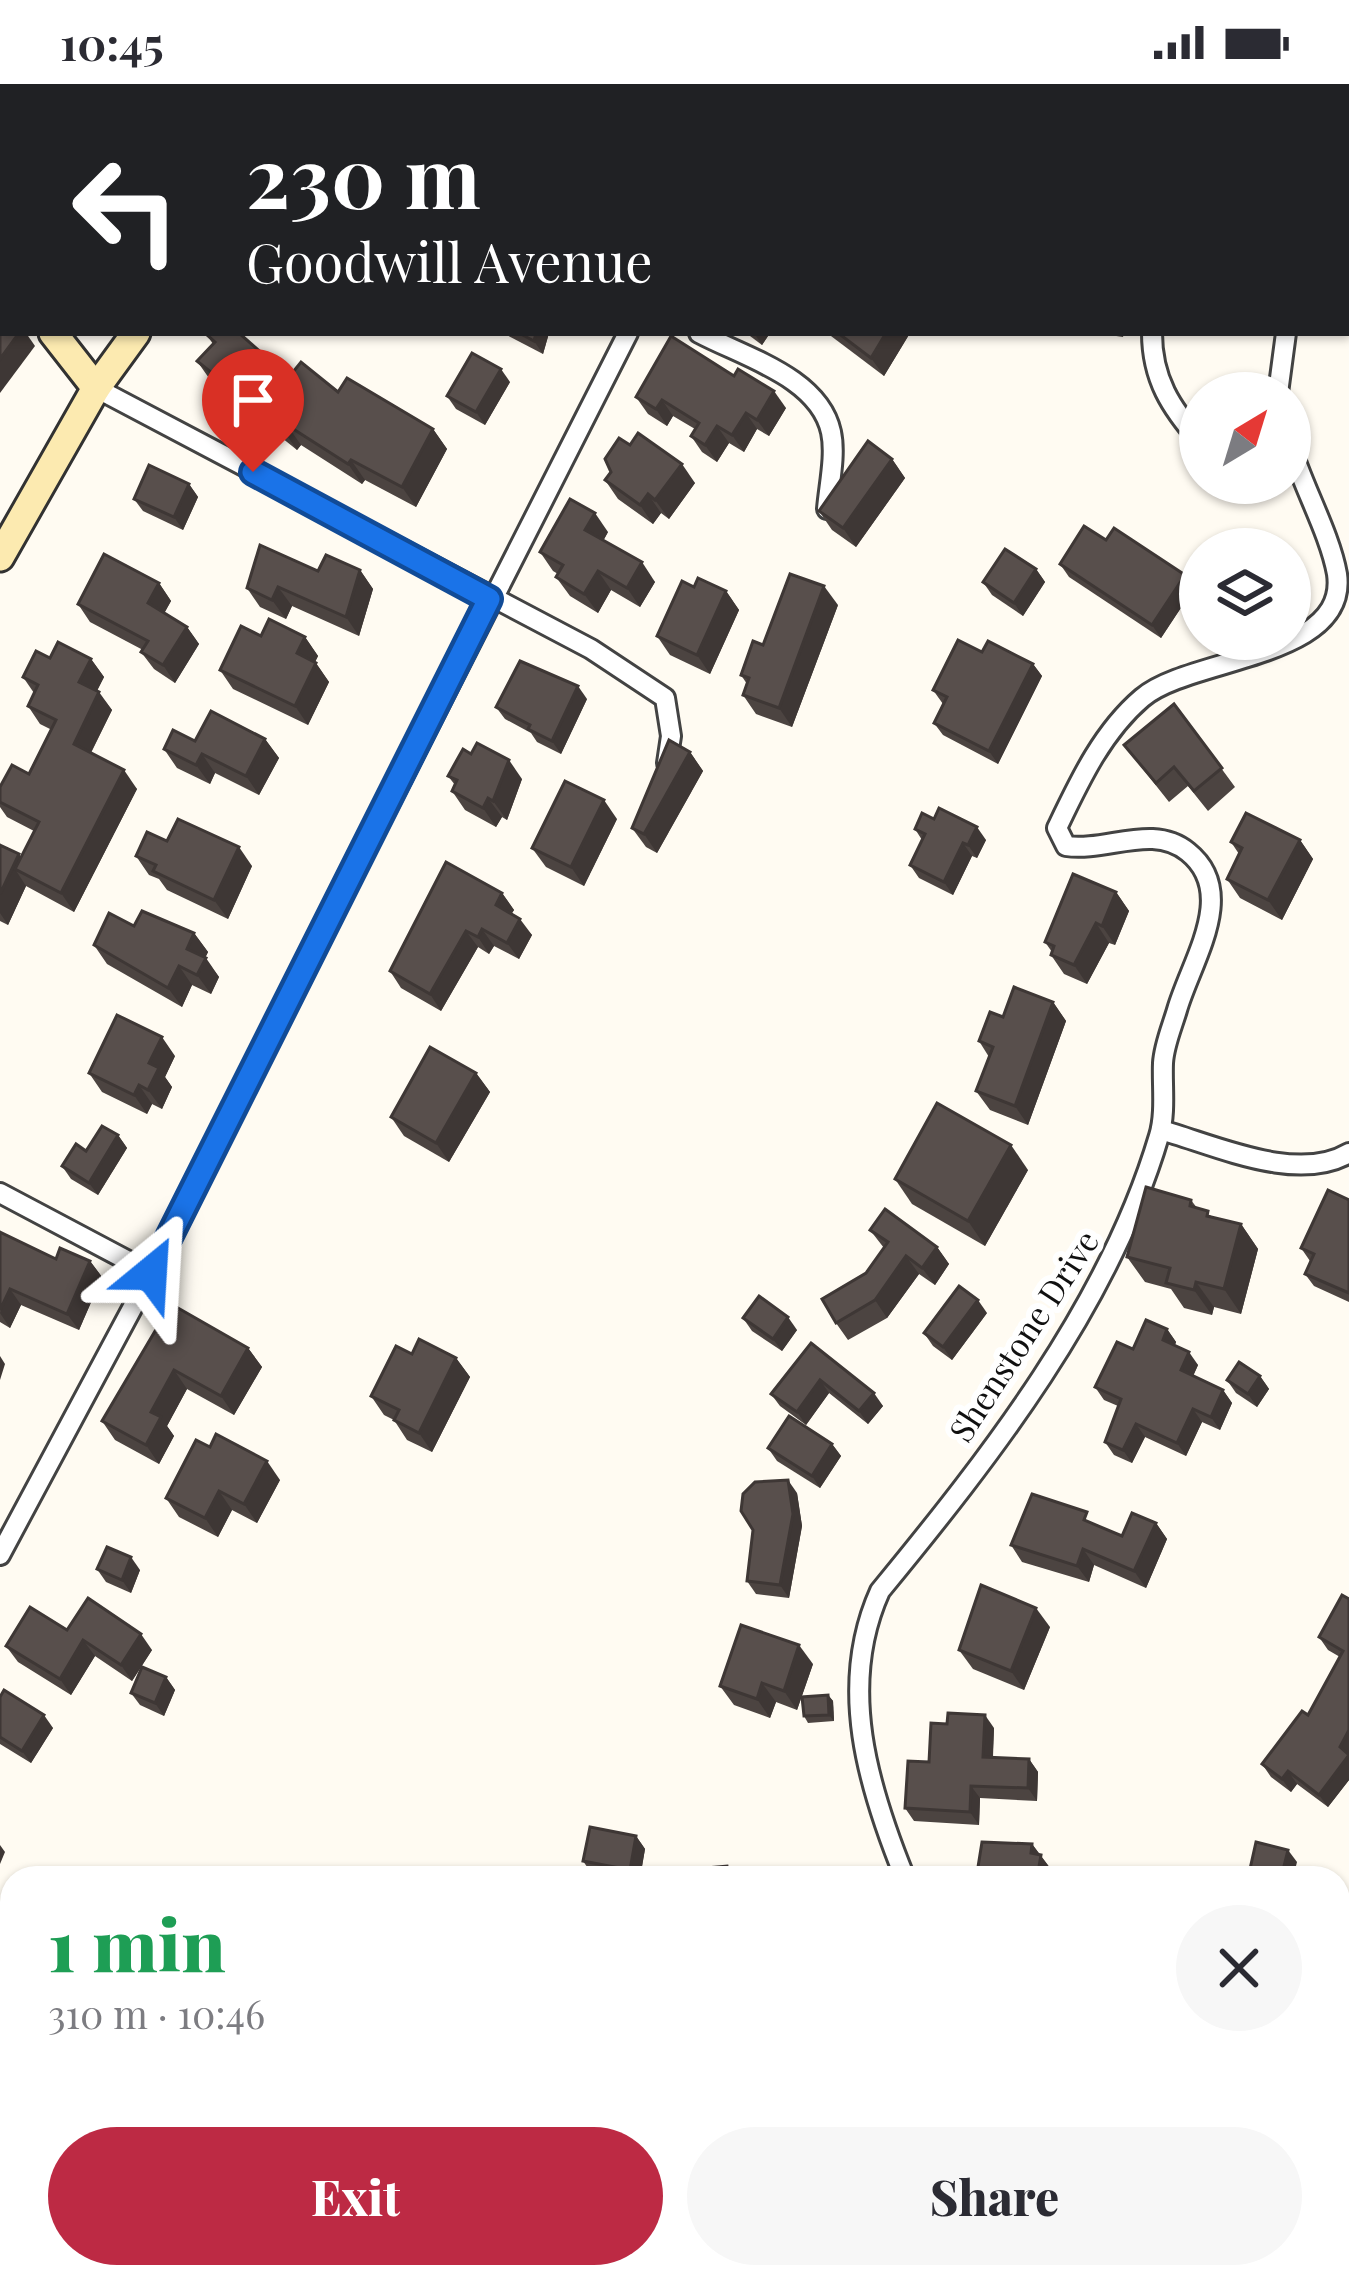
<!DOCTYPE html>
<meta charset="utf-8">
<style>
body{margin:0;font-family:"Playfair Display",serif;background:#f7f7f7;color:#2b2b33;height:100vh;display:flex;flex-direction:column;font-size:45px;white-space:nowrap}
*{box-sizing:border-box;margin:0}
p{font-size:39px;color:#7c7c81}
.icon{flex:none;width:66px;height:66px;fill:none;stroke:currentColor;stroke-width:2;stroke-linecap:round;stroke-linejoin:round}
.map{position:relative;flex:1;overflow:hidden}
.details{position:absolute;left:0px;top:1782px;width:1350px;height:423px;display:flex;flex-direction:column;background:#fff;border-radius:36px 36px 0 0;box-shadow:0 3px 9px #0004}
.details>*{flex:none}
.banner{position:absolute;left:0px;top:0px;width:1350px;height:252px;box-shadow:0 3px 9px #0004;background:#202124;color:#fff;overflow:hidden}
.needle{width:78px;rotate:38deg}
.controls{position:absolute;left:1179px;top:288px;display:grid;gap:24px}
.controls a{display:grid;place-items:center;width:132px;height:132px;border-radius:50%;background:#fff;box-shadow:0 3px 9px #0004;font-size:60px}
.pin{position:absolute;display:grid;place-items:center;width:102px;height:102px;color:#fff;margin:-123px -51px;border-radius:50% 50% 50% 0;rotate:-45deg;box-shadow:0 0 12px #0007}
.pin .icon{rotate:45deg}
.me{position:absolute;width:132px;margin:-66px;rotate:27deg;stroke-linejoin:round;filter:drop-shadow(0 0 9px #0008)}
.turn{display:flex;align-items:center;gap:42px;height:252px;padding:0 48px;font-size:54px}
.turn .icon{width:156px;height:156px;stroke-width:2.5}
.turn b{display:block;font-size:84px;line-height:102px}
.round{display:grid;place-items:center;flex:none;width:126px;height:126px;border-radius:63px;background:#f7f7f7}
.headline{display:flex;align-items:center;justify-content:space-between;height:204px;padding:0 48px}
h1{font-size:72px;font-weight:800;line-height:90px;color:#1e9e55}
.button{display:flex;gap:24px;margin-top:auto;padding:24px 48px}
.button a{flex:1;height:138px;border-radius:72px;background:#bd2a44;color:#fff;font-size:48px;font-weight:800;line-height:138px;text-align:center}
.button a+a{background:#f7f7f7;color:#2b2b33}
.status{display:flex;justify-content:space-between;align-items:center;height:84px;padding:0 60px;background:#fff;direction:ltr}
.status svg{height:33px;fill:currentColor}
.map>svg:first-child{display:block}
.forest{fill:#bfd99c}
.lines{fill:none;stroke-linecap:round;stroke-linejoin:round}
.minor-casing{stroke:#434343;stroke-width:24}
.secondary-casing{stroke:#323232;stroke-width:33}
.minor{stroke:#fff;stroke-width:18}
.secondary{stroke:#fceab0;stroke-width:27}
.wall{fill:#4c4441}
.shaded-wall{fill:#3e3735}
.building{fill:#584f4c;stroke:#3e3735;stroke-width:3}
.route-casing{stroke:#114b97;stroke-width:30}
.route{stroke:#1a73e8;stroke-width:21}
.labels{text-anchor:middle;stroke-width:12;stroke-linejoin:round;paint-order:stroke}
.street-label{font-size:33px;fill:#101010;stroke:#fff}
</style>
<div class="status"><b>10:45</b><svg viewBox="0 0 49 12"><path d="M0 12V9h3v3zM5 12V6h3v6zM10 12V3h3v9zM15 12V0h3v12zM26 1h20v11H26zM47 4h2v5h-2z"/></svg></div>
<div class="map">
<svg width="1349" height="2203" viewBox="0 0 1349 2203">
<rect width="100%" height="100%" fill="#fffbf2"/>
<path class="forest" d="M12,1991V2193H514L515,2203H0V2009L2,1992Z"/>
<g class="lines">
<defs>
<g id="minor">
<path d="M1185,0V3"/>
<path d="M768,3L770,0"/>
<path d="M1344,3L1349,0"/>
<path d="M1347,136L1349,135"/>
<path d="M699,249C744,273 819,293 831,348C836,371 829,401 827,425"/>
<path d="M1152,249C1152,295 1171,324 1200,357"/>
<path d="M96,304L591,565L665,614L671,652L667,679"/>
<path d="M1278,309L1286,249"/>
<path d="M1161,1046C1215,1061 1297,1100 1349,1069"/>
<path d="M0,1109L151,1189"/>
<path d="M0,1471L151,1189L628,249"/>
<path d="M905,1794C868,1703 837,1602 880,1507C991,1372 1109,1221 1159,1052C1166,1029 1162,1002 1163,979C1164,961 1172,943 1177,926C1191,877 1239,809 1188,768C1153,739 1107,768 1066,762L1057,744C1079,698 1102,648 1142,614C1189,573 1349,575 1337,490C1330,450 1302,401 1290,360"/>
<path d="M1338,2142L1349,2137"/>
<path d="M701,2193L702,2203"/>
<path d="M1254,2203L1259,2193"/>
</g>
<g id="secondary">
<path d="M317,3L319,0"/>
<path d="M0,181L3,185"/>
<path d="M53,249L96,304"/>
<path d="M0,473L96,304L136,249"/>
</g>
</defs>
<use href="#minor" class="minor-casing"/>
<use href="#secondary" class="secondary-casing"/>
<use href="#minor" class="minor"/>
<use href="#secondary" class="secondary"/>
</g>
<g class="wall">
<path d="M0,0H28L30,2L3,3L2,29Z"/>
<path d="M503,249H549L543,270Z"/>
<path d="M746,249H770L762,261Z"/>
<path d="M827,249H910L884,292Z"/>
<path d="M1096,249H1124L1123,253Z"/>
<path d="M207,251L289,293L338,308L433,345L447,365L416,423L365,396L362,400L301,361L297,366L211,297L197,277L213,260Z"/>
<path d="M510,298L485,341L456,325L447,312Z"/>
<path d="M636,313L786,324L769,352L757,345L744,368L729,359L717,378L702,368L691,352L695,345L673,332L667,342L648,330Z"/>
<path d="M630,361L695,399L669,435L661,429L653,440L618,415L605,396Z"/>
<path d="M892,375L905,394L856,463L832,446L819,427Z"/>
<path d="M189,400L198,413L183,446L143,427L134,415Z"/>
<path d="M608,448L603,457L655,498L640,523L611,506L598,529L570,512L556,493L558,490L553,487L540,468Z"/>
<path d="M1060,480L1194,504L1161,554L1069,493Z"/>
<path d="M1036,485L1045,498L1023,532L992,511L983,498Z"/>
<path d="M360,486L373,505L359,552L292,522L286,535L260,523L247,504L318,487Z"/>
<path d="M159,499L171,517L164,529L187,543L199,560L175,599L154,585L141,568L143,566L90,538L78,520Z"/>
<path d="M694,503L726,507L739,526L710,590L670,571L657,552Z"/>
<path d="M838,521L792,643L756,630L743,611L747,600L741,591L763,561Z"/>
<path d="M261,552L305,553L318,572L315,578L329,598L308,641L233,605L220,586Z"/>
<path d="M982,568L1033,580L1042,592L998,680L943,651L934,639L943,620L933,606Z"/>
<path d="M50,574L91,575L104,593L97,607L112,626L91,669L137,705L74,828L26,802L8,841L0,837V761L21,773L34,747L7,733L0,723V703L29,690L52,646L40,640L28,622L34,609L23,593Z"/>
<path d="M587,615L561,670L537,658L531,649L505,635L496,623Z"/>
<path d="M1174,620L1235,703L1208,727L1188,702L1169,718L1124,661Z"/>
<path d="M265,655L279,674L259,711L215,689L210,700L177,684L164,665L195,657Z"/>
<path d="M690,668L703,687L657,769L646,763L632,744Z"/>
<path d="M448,692L522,695L507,736L502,733L496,743L465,726L452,707L455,701Z"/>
<path d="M617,735L584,802L546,783L532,764Z"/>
<path d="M934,735L986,756L977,774L972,772L953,811L919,794L910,781L922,756L915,745Z"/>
<path d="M1300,756L1313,775L1282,836L1240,814L1227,795L1239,770L1231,758Z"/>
<path d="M167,757L252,782L228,835L167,806L159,795L149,791L136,772Z"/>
<path d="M1116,808L1129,827L1115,861L1109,859L1087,900L1064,890L1051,871L1052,868L1045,858Z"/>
<path d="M502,809L514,826L511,830L532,851L519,875L494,862L489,870L478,863L441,927L401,904L390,887Z"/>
<path d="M134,842L194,849L208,868L205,874L219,893L211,910L192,901L182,923L107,880L94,861Z"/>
<path d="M1053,918L1066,937L1028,1041L990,1026L976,1007L989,973L979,957L1003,933Z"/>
<path d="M175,972L165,993L172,1003L162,1025L152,1020L147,1030L102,1008L89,989Z"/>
<path d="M476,989L490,1008L449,1078L404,1052L391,1033Z"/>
<path d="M118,1051L127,1064L98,1111L71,1095L62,1082L86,1067Z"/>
<path d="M1028,1086L985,1162L912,1120L895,1095Z"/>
<path d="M1191,1116L1197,1124L1213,1133L1241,1140L1258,1165L1241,1230L1214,1223L1212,1231L1184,1224L1171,1205L1145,1198L1127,1173Z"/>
<path d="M1349,1116V1218L1314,1202L1305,1190L1310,1177L1301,1164Z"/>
<path d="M870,1146L937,1163L949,1180L935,1201L919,1190L887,1234L848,1256L836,1239L866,1189L884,1164Z"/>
<path d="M0,1148L56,1175L90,1177L102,1193L79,1246L21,1221L10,1244L0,1238Z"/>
<path d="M171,1220L248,1264L262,1283L234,1331L187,1305L167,1342L174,1352L159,1380L115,1356L102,1337Z"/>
<path d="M987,1229L952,1276L933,1262L924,1249Z"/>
<path d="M743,1234L797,1246L782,1267L752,1247Z"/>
<path d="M1167,1245L1176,1258L1175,1261L1198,1281L1193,1292L1223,1306L1232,1319L1220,1346L1202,1338L1186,1372L1145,1353L1132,1379L1114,1371L1105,1358L1118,1322L1104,1316L1095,1303L1133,1265Z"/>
<path d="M811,1259L883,1322L868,1340L829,1309L806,1341L780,1322L771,1310Z"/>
<path d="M412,1270L456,1274L470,1293L432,1368L407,1356L394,1336L384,1331L371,1312Z"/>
<path d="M1260,1292L1269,1305L1257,1323L1236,1309L1227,1296Z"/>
<path d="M832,1360L841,1372L820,1404L777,1377L768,1364Z"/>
<path d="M280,1396L257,1439L232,1426L218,1453L179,1433L166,1414Z"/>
<path d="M797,1409L802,1442L789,1514L756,1510L747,1497Z"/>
<path d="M1156,1439L1167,1455L1146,1504L1094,1481L1089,1498L1022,1478L1011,1461L1097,1441L1122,1452Z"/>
<path d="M97,1485L140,1486L131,1509L106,1498Z"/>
<path d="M1349,1515V1696L1328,1723L1297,1700L1291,1708L1271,1693L1262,1680L1308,1631L1340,1573L1328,1566L1319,1553Z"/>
<path d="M1050,1543L1024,1606L973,1585L959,1566Z"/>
<path d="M67,1546L152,1566L132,1597L95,1572L71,1611L18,1578L6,1562Z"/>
<path d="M813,1580L797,1626L776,1618L770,1634L734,1621L720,1602Z"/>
<path d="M166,1593L175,1606L164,1632L140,1621L131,1609Z"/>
<path d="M828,1611L833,1617L834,1637L808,1639L804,1632Z"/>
<path d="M0,1613L53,1644L31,1679L0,1660Z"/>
<path d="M994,1644L993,1673L1029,1675L1038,1688L1037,1717L980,1714L979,1741L914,1737L905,1724L929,1678Z"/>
<path d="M636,1752L645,1765L640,1794H611L592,1790L583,1777Z"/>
<path d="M1032,1760L1050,1784L1048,1794H986L978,1783Z"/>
</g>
<g class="shaded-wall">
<path d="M478,0H498L500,3H475Z"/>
<path d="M672,0H698L696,3H669Z"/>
<path d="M19,249H26L35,262L0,309V275Z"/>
<path d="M536,249H549L543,270L534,257Z"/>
<path d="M754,249H770L762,261Z"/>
<path d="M886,249H910L884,292L871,274Z"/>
<path d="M501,285L510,298L485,341L476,328Z"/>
<path d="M774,307L786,324L769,352L757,336Z"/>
<path d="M662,316L673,332L667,342L656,325Z"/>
<path d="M746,329L757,345L744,368L732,351Z"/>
<path d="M287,341L301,361L297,366L283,346Z"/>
<path d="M717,342L729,359L717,378L705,361Z"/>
<path d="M433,345L447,365L416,423L402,403Z"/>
<path d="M892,375L905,394L856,463L843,444Z"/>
<path d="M351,376L365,396L362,400L348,380Z"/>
<path d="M682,380L695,399L669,435L655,416Z"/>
<path d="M189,400L198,413L183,446L174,433Z"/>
<path d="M648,410L661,429L653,440L640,421Z"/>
<path d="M595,429L608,448L598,466L585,446Z"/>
<path d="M642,478L655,498L640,523L627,504Z"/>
<path d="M1036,485L1045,498L1023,532L1014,519Z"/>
<path d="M360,486L373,505L359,552L346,533Z"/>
<path d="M598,487L611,506L598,529L584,510Z"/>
<path d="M1185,491L1194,504L1161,554L1152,541Z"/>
<path d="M159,499L171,517L160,537L148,519Z"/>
<path d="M824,502L838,521L792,643L779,624Z"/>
<path d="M278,503L292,522L286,535L272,516Z"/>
<path d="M726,507L739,526L710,590L697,571Z"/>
<path d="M187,543L199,560L175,599L163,581Z"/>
<path d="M305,553L318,572L310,588L297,569Z"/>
<path d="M91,575L104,593L92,616L79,598Z"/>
<path d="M316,579L329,598L308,641L295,622Z"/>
<path d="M1033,580L1042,592L998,680L989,667Z"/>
<path d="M578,602L587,615L561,670L552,657Z"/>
<path d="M99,608L112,626L86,678L74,660Z"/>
<path d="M265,655L279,674L259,711L246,692Z"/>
<path d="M690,668L703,687L657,769L644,750Z"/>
<path d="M202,670L215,689L210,700L196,681Z"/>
<path d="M509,676L522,695L507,736L493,717Z"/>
<path d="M124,686L137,705L74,828L61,809Z"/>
<path d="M488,714L502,733L496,743L483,724Z"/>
<path d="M604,716L617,735L584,802L571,783Z"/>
<path d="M977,743L986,756L977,774L968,761Z"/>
<path d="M1300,756L1313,775L1282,836L1268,816Z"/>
<path d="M963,759L972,772L953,811L944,798Z"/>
<path d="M239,763L252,782L228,835L214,816Z"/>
<path d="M19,770L32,790L15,785L26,802L8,841L0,829V810Z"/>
<path d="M1116,808L1129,827L1115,861L1102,842Z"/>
<path d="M502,809L514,826L507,837L496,821Z"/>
<path d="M520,835L532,851L519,875L507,859Z"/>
<path d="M1096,839L1109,859L1087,900L1074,881Z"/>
<path d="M482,845L494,862L489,870L478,853Z"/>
<path d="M466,847L478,863L441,927L430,910Z"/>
<path d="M194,849L208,868L200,884L187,865Z"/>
<path d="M206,874L219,893L211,910L197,891Z"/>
<path d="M179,882L192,901L182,923L168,904Z"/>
<path d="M1053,918L1066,937L1028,1041L1015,1022Z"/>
<path d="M162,953L175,972L165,993L172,1003L162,1025L148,1006L149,979Z"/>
<path d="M476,989L490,1008L449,1078L436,1059Z"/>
<path d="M139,1001L152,1020L147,1030L134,1011Z"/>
<path d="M118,1051L127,1064L98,1111L89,1099Z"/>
<path d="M1011,1061L1028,1086L985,1162L968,1137Z"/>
<path d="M1241,1140L1258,1165L1241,1230L1224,1205Z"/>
<path d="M937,1163L949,1180L935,1201L922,1184Z"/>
<path d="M906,1172L919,1190L887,1234L875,1216Z"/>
<path d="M90,1177L102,1193L79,1246L67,1230Z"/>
<path d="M1196,1198L1214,1223L1212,1231L1194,1206Z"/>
<path d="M10,1205L21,1221L10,1244L0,1229Z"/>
<path d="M978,1216L987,1229L952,1276L943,1263Z"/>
<path d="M788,1233L797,1246L782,1267L773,1255Z"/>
<path d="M1167,1245L1176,1258L1172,1269L1163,1256Z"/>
<path d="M248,1264L262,1283L234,1331L221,1312Z"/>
<path d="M1189,1268L1198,1281L1190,1299L1181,1286Z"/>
<path d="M0,1272L5,1280L0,1296Z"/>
<path d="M456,1274L470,1293L432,1368L419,1349Z"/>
<path d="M174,1286L187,1305L167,1342L174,1352L159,1380L146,1361L151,1328Z"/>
<path d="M1260,1292L1269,1305L1257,1323L1248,1310Z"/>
<path d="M820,1296L829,1309L806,1341L797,1328Z"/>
<path d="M1223,1306L1232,1319L1220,1346L1211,1333Z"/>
<path d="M874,1309L883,1322L868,1340L859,1327Z"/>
<path d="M1193,1325L1202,1338L1186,1372L1177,1359Z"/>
<path d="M1136,1340L1145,1353L1132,1379L1123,1366Z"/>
<path d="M832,1360L841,1372L820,1404L812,1392Z"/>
<path d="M267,1377L280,1396L257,1439L244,1420Z"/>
<path d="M788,1396L797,1409L802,1442L789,1514L780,1501Z"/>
<path d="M219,1407L232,1426L218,1453L205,1434Z"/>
<path d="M1156,1439L1167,1455L1146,1504L1134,1487Z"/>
<path d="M1083,1465L1094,1481L1089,1498L1077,1482Z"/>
<path d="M131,1473L140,1486L131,1509L122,1496Z"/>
<path d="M1036,1524L1050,1543L1024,1606L1011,1587Z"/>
<path d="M141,1550L152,1566L132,1597L121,1581Z"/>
<path d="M83,1556L95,1572L71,1611L60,1595Z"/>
<path d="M799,1561L813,1580L797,1626L784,1607Z"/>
<path d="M166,1593L175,1606L164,1632L155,1619Z"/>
<path d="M762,1599L776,1618L770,1634L757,1615Z"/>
<path d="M828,1611L833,1617L834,1637L829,1631Z"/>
<path d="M44,1631L53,1644L31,1679L22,1667Z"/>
<path d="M985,1631L994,1644L992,1686L983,1673Z"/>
<path d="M1349,1646V1696L1328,1723L1319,1711Z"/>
<path d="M1029,1675L1038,1688L1037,1717L1028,1704Z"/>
<path d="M1288,1687L1297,1700L1291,1708L1282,1695Z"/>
<path d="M971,1702L980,1714L979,1741L970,1728Z"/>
<path d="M636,1752L645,1765L640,1794H635L630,1786Z"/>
<path d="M1032,1760L1050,1784L1048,1794H1037L1031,1769Z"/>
<path d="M0,1761L5,1768L0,1780Z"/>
<path d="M1288,1766L1297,1778L1293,1794H1281Z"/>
<path d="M12,1853V1902L2,1925L0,1922V1880Z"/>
<path d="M617,2193H623L626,2198V2203H617Z"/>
<path d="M781,2193H796L795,2203H781Z"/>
<path d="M996,2193H1007L1008,2203H997Z"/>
<path d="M1172,2193H1176L1183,2203H1167Z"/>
</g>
<g class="building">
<path d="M388,0H432L430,3H386Z"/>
<path d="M435,0H478L475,3H440Z"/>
<path d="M646,0H672L669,3H651Z"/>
<path d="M807,0H857L862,3H805Z"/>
<path d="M0,228L3,230V249H19L0,275Z"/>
<path d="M208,249H239L289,293L301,278L338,308L347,294L433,345L402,403L351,376L348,380L287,341L283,346L197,277L215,258L207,251Z"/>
<path d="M519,249H536L534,257Z"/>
<path d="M838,249H886L871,274Z"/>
<path d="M671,252L734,292L738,285L774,307L757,336L746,329L732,351L717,342L705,361L691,352L699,339L662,316L656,325L636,313Z"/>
<path d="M472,269L501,285L476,328L447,312Z"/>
<path d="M638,349L682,380L655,416L648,410L640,421L605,396L611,388L605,375L619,354L630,361Z"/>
<path d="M868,357L892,375L843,444L819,427Z"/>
<path d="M149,381L189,400L174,433L134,415Z"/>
<path d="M570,415L595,429L585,446L642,478L627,504L598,487L584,510L556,493L563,481L540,468Z"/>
<path d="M1084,442L1106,456L1114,444L1185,491L1152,541L1060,480Z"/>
<path d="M260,461L318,487L326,471L360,486L346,533L278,503L272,516L247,504Z"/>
<path d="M1005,465L1036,485L1014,519L983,498Z"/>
<path d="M104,470L159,499L148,519L187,543L163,581L141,568L148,557L78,520Z"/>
<path d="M790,490L824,502L779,624L743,611L749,594L741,591L753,557L763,561Z"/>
<path d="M698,494L726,507L697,571L657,552L682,497L694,503Z"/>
<path d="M269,535L305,553L297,569L316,579L295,622L220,586L241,542L261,552Z"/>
<path d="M958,556L982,568L988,557L1033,580L989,667L934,639L947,613L933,606Z"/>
<path d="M58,558L91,575L79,598L99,608L74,660L124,686L61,809L15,785L39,738L0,718V703L12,681L29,690L56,636L28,622L38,601L23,593L36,567L50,574Z"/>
<path d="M520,577L578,602L552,657L528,645L530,641L496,623Z"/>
<path d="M1174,620L1222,684L1194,707L1174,683L1156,699L1124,661Z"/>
<path d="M211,627L265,655L246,692L202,670L196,681L164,665L173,646L195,657Z"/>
<path d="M669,656L690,668L644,750L632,744Z"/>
<path d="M477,659L509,676L493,717L488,714L483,724L452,707L457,696L448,692L463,665L471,670Z"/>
<path d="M565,697L604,716L571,783L532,764Z"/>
<path d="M939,724L977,743L968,761L963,759L944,798L910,781L925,750L915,745L922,729L934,735Z"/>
<path d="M1246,729L1300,756L1268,816L1227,795L1242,764L1231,758Z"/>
<path d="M178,735L239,763L214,816L153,787L156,781L136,772L147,748L167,757Z"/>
<path d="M0,761L19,770L0,810Z"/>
<path d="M446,778L502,809L496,821L520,835L507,859L482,845L478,853L466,847L430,910L390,887Z"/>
<path d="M1073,790L1116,808L1102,842L1096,839L1074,881L1051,871L1054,862L1045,858Z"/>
<path d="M142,827L194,849L187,865L206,874L197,891L179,882L168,904L94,861L109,829L134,842Z"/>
<path d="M1014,903L1053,918L1015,1022L976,1007L993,963L979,957L990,928L1003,933Z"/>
<path d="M117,931L162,953L149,979L159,984L148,1006L139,1001L134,1011L89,989Z"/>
<path d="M430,963L476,989L436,1059L391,1033Z"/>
<path d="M937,1019L1011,1061L968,1137L895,1095Z"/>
<path d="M102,1042L118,1051L89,1099L62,1082L76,1060L86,1067Z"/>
<path d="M1146,1103L1191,1116L1190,1122L1208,1127L1207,1132L1241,1140L1224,1205L1196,1198L1194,1206L1166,1199L1170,1184L1127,1173Z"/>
<path d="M1328,1106L1349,1116V1209L1305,1190L1314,1170L1301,1164Z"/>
<path d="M885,1125L937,1163L922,1184L906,1172L875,1216L836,1239L822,1215L866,1189L888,1158L870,1146Z"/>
<path d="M0,1148L56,1175L60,1164L90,1177L67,1230L10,1205L0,1226Z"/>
<path d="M959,1202L978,1216L943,1263L924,1249Z"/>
<path d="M759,1212L788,1233L773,1255L743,1234Z"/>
<path d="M171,1220L248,1264L221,1312L174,1286L151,1328L161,1333L146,1361L102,1337Z"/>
<path d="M1146,1236L1167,1245L1163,1256L1189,1268L1181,1286L1223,1306L1211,1333L1193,1325L1177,1359L1136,1340L1123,1366L1105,1358L1121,1315L1095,1303L1117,1258L1133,1265Z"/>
<path d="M419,1255L456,1274L419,1349L394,1336L399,1326L371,1312L396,1262L412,1270Z"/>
<path d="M811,1259L874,1309L859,1327L820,1296L797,1328L771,1310Z"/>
<path d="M1239,1278L1260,1292L1248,1310L1227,1296Z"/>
<path d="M789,1332L832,1360L812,1392L768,1364Z"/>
<path d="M216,1350L267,1377L244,1420L219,1407L205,1434L166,1414L196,1356L210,1363Z"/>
<path d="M788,1396L793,1430L780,1501L747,1497L753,1446L741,1427L743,1410L755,1398Z"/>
<path d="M1032,1410L1087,1428L1084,1436L1122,1452L1132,1429L1156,1439L1134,1487L1083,1465L1077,1482L1011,1461Z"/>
<path d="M107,1463L131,1473L122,1496L97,1485Z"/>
<path d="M981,1501L1036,1524L1011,1587L959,1566Z"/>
<path d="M1342,1511L1349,1515V1646L1340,1663L1349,1671L1319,1711L1288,1687L1282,1695L1262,1680L1302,1627L1308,1631L1343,1567L1319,1553Z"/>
<path d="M88,1514L141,1550L121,1581L83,1556L60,1595L6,1562L30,1523L67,1546Z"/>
<path d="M741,1541L799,1561L784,1607L762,1599L757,1615L720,1602Z"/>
<path d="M142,1583L166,1593L155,1619L131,1609Z"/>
<path d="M4,1606L44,1631L22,1667L0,1653V1613Z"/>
<path d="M828,1611L829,1631L804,1632L802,1613Z"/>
<path d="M948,1629L985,1631L983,1673L1029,1675L1028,1704L971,1702L970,1728L905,1724L908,1677L929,1678L931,1639L947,1640Z"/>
<path d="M590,1743L636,1752L630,1786L583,1777Z"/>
<path d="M982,1758L1032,1760L1031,1769L1041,1771L1037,1794H999L1000,1787L978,1783Z"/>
<path d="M1256,1758L1288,1766L1281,1794H1248Z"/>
<path d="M727,1782L729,1794H683L682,1786Z"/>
<path d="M833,1788L860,1794H832Z"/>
<path d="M0,1844L12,1849L0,1880Z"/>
<rect x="546" y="2193" width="71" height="10"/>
<path d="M722,2193H781V2203H721Z"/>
<path d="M925,2193H996V2201L925,2203Z"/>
<path d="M1146,2193H1172L1167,2203H1141Z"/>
</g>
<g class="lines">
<defs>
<path id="route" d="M151,1189L489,515L253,388"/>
</defs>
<use href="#route" class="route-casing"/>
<use href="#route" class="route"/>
</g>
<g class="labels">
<g class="street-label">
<text transform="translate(1024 1252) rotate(-57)" y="12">Shenstone Drive</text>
</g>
</g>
</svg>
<div class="controls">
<a><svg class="needle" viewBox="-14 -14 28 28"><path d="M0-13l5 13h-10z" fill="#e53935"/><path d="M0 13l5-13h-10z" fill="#7c7c81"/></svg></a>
<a><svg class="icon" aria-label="layers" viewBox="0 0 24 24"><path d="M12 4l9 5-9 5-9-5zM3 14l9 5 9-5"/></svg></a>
</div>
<div class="pin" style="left:253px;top:388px;background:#d93025"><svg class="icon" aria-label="arrive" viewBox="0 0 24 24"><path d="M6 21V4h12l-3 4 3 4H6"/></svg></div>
<svg class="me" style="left:151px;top:1189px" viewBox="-20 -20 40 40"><path d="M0-17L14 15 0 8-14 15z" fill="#1a73e8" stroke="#fff" stroke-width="4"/></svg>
<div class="banner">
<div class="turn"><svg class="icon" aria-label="left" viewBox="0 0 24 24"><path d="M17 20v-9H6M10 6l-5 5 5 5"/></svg><div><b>230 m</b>Goodwill Avenue</div></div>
</div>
<section class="details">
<div class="headline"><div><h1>1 min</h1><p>310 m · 10:46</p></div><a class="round"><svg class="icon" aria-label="close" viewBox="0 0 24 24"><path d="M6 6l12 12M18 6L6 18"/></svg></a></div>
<div class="button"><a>Exit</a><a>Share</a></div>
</section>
</div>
